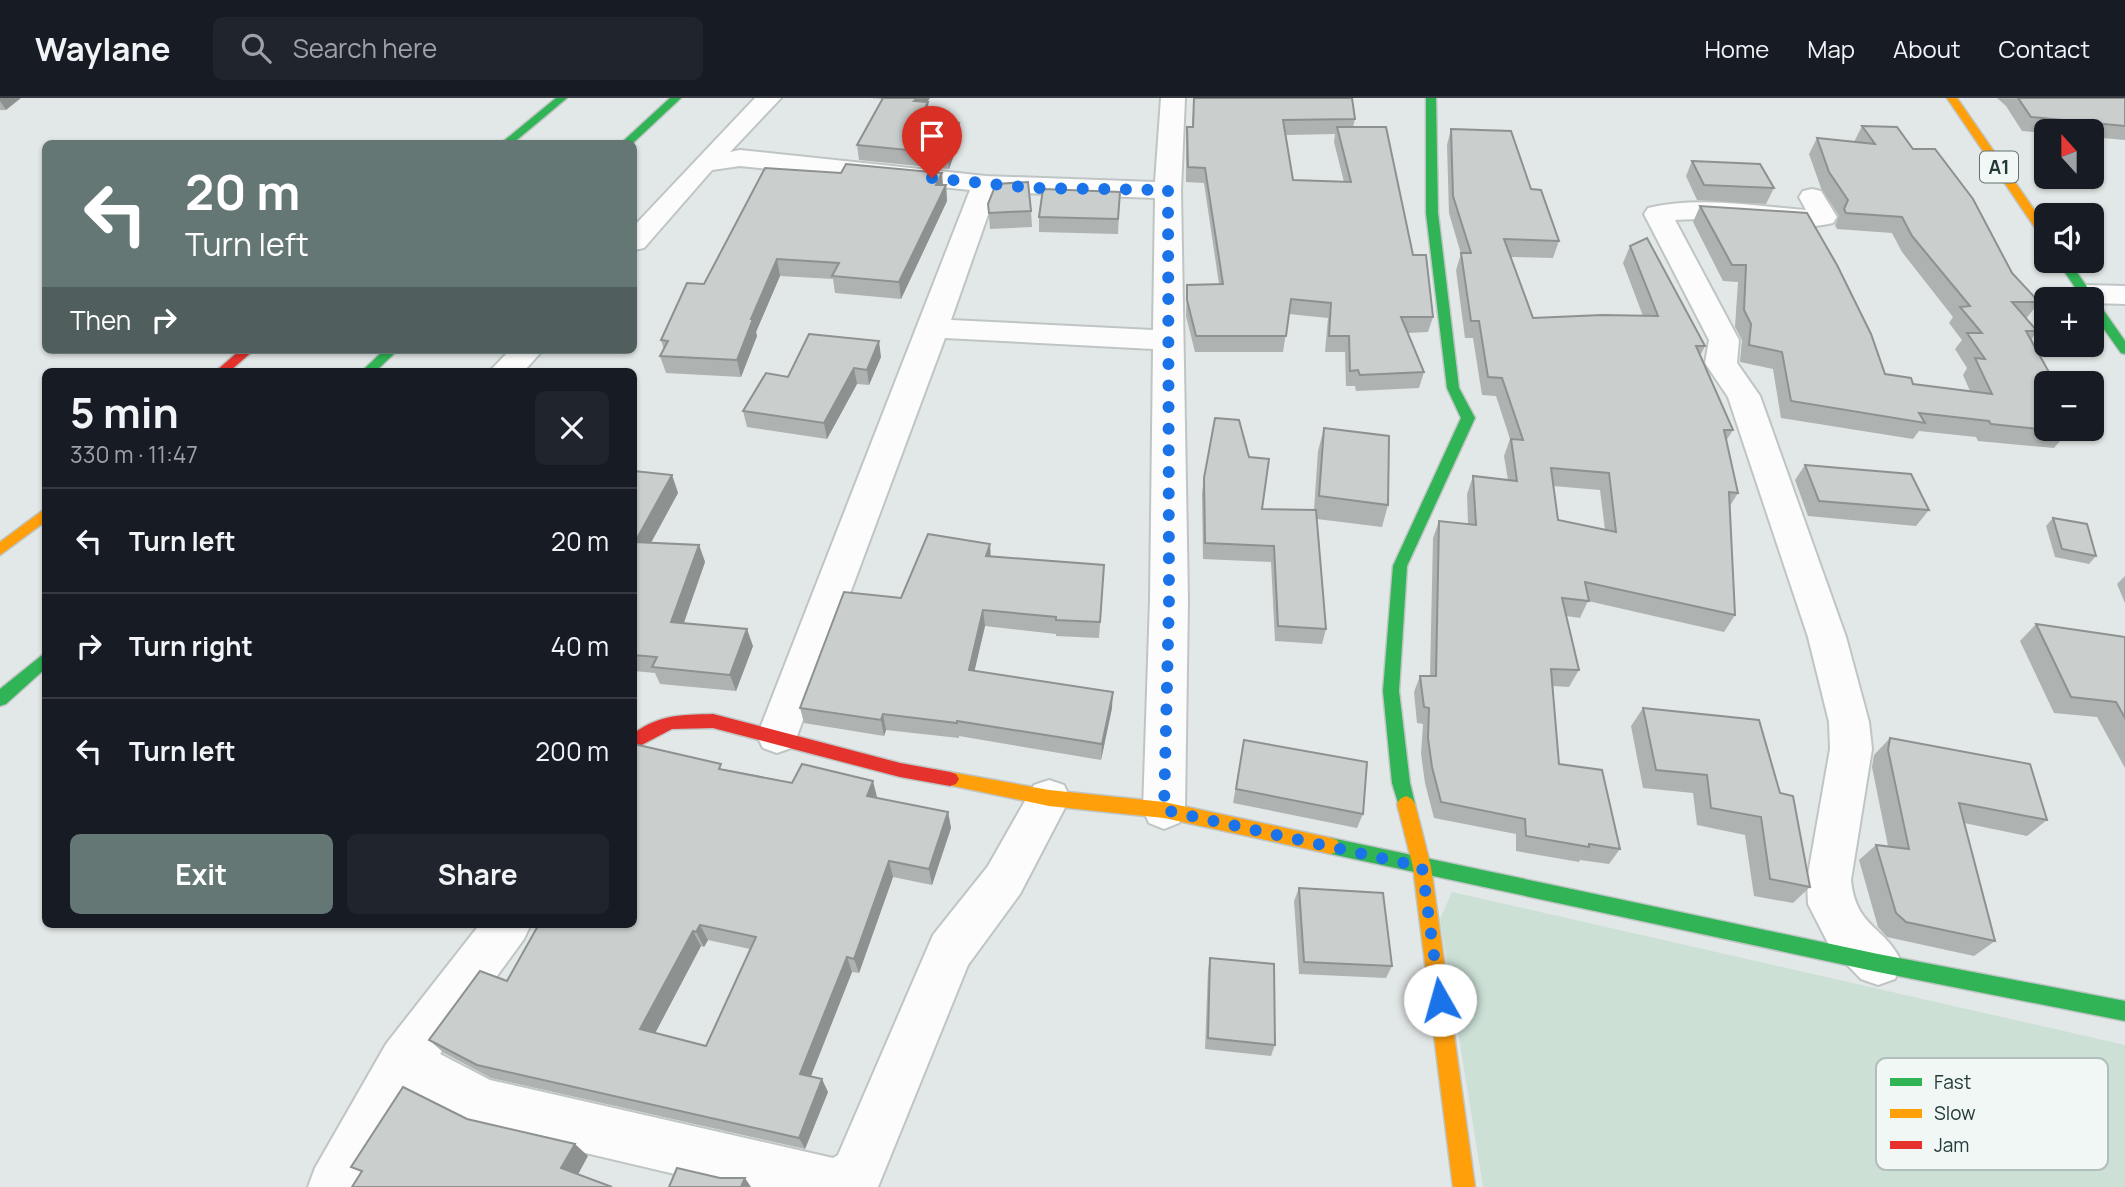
<!DOCTYPE html>
<meta charset="utf-8">
<style>
body{margin:0;font-family:Manrope,sans-serif;background:#20242c;color:#f1f3f6;height:100vh;display:flex;flex-direction:column;font-size:26px;white-space:nowrap}
*{box-sizing:border-box;margin:0}
p{font-size:23px;color:#9ea1a6}
.icon{flex:none;width:38px;height:38px;fill:none;stroke:currentColor;stroke-width:2;stroke-linecap:round;stroke-linejoin:round}
.map{position:relative;flex:1;overflow:hidden}
.details{position:absolute;left:42px;top:270px;width:595px;height:560px;display:flex;flex-direction:column;background:#171b24;border-radius:10px;box-shadow:0 2px 5px #0004}
.details>*{flex:none}
.banner{position:absolute;left:42px;top:42px;width:595px;height:214px;border-radius:10px;box-shadow:0 2px 5px #0004;background:#657775;color:#fff;overflow:hidden}
.needle{width:46px;rotate:339deg}
.tools{position:absolute;left:2034px;top:21px;display:grid;gap:14px}
.tools a{display:grid;place-items:center;width:70px;height:70px;border-radius:10px;background:#171b24;box-shadow:0 2px 5px #0004;font-size:35px}
.pin{position:absolute;display:grid;place-items:center;width:60px;height:60px;color:#fff;margin:-72px -30px;border-radius:50% 50% 50% 0;rotate:-45deg;box-shadow:0 0 7px #0007}
.pin .icon{rotate:45deg}
.me{position:absolute;width:77px;margin:-38px;rotate:353deg;stroke-linejoin:round;filter:drop-shadow(0 0 5px #0008)}
.turn{display:flex;align-items:center;gap:24px;height:147px;padding:0 28px;font-size:32px}
.turn .icon{width:91px;height:91px;stroke-width:2.5}
.turn b{display:block;font-size:49px;line-height:60px}
.then{display:flex;align-items:center;height:66px;padding:0 28px;background:#0003;gap:14px;font-size:26px}
.round{display:grid;place-items:center;flex:none;width:74px;height:74px;border-radius:10px;background:#20242c}
.head{display:flex;align-items:center;justify-content:space-between;height:119px;padding:0 28px}
h1{font-size:42px;font-weight:700;line-height:52px}
.primary-button{display:flex;gap:14px;margin-top:auto;padding:14px 28px}
.primary-button a{flex:1;height:80px;border-radius:10px;background:#657775;color:#fff;font-size:28px;font-weight:700;line-height:80px;text-align:center}
.primary-button a+a{background:#20242c;color:#f1f3f6}
ul{padding:0;list-style:none}
li{display:flex;align-items:center;gap:21px;height:105px;padding:0 28px;border-top:2px solid #363941}
li div{flex:1}
li b{display:block;font-size:26px}
li em{font-style:normal}
header{display:flex;align-items:center;gap:42px;box-sizing:border-box;height:98px;padding:0 35px;background:#171b24;border-bottom:2px solid #363941}
header strong{font-size:33px}
nav{display:flex;gap:38px;margin-inline-start:auto;font-size:24px}
.search{width:490px;height:63px;background:#20242c;display:flex;align-items:center;gap:18px;box-sizing:border-box;padding:0 24px;border-radius:10px;color:#9ea1a6;font-size:26px}
.map>svg:first-child{display:block}
.green{fill:#cce0d6}
.lines{fill:none;stroke-linecap:round;stroke-linejoin:round}
.street-casing{stroke:#bfc5c4;stroke-width:4}
.fast-casing{stroke:#bfc5c4;stroke-width:3}
.slow-casing{stroke:#bfc5c4;stroke-width:3}
.jam-casing{stroke:#bfc5c4;stroke-width:3}
.street{fill:#fbfcfb;fill-rule:evenodd}
.fast{fill:#30b455;fill-rule:evenodd}
.slow{fill:#ff9f0a;fill-rule:evenodd}
.jam{fill:#e5322d;fill-rule:evenodd}
.wall{fill:#aeb2b1;fill-rule:evenodd}
.shaded-wall{fill:#8d9190}
.building{fill:#cacfce;stroke:#8d9190;stroke-width:2;fill-rule:evenodd}
.route{stroke:#1a73e8;stroke-width:12;stroke-dasharray:0 21.6}
.labels{text-anchor:middle;stroke-width:5;stroke-linejoin:round;paint-order:stroke}
.shield{fill:#f0f7f5;stroke:#607371;stroke-width:2}
.shield-label{font-size:19px;font-weight:bold;fill:#223a38}
.key{fill:#f0f7f5;stroke:#b2bebc;stroke-width:2}
.key-label{font-size:19px;fill:#223a38}
</style>
<header>
<strong>Waylane</strong>
<div class="search"><svg class="icon" aria-label="search" viewBox="0 0 24 24"><circle cx="10" cy="10" r="6"/><path d="M15 15l6 6"/></svg>Search here</div>
<nav><a>Home</a><a>Map</a><a>About</a><a>Contact</a></nav>
</header>
<div class="map">
<svg width="2125" height="1089" viewBox="0 0 2125 1089">
<rect width="100%" height="100%" fill="#e2e8e7"/>
<path class="green" d="M1452,794L2125,947V1089H1483L1440,821Z"/>
<g class="lines">
<defs>
<g id="street">
<path d="M755,0H781L730,54L740,52L986,78L1155,84L1161,0H1185L1181,92L1188,502L1185,712L1179,725L1164,731L1149,725L1143,712L1150,502L1153,251L945,240L797,638L791,650L777,655L763,650L757,638L970,92L740,68L712,72L644,150L634,152V128ZM996,94L1155,100L1153,232L951,222Z"/>
<path d="M1812,91L1821,93L1837,119L1833,125C1784,137 1726,117 1675,122L1739,242L1737,265L1760,298L1846,539L1869,624L1872,651L1851,782C1856,831 1885,827 1902,865L1895,881L1878,887L1861,881L1830,849L1808,806L1807,782L1830,651L1829,624L1808,539L1728,299L1705,265L1709,242L1644,116L1648,110C1699,98 1754,108 1806,112L1799,99L1803,93Z"/>
<path d="M2085,187L2125,188V206L2091,205V201H2074L2070,196L2075,190Z"/>
<path d="M510,252H543L524,273H490Z"/>
<path d="M1049,682L1064,687L1070,700L1020,796L968,867L878,1089H730L484,1031L414,996L363,1089H308L315,1070L386,946L480,826H531L524,841L440,956L490,982L833,1060L838,1057L933,837L988,768L1034,687Z"/>
</g>
<g id="fast">
<path d="M556,0H567L512,46H500Z"/>
<path d="M670,0H681L632,46H620Z"/>
<path d="M1426,0H1436L1438,115L1459,290L1475,320L1407,468L1399,593L1410,685L1415,706L1412,711L1406,714L1400,711L1392,685L1383,593L1393,468L1461,320L1447,290L1426,115Z"/>
<path d="M2057,163H2069L2125,243V256L2121,255L2091,213V201H2083Z"/>
<path d="M384,252H398L376,273H362Z"/>
<path d="M46,554V570L6,606L0,608V591Z"/>
<path d="M1331,740L1878,856L2125,903V923L1878,874L1331,756L1325,754L1322,748L1325,742Z"/>
</g>
<g id="slow">
<path d="M1947,0H1957L2046,129V141L2042,140Z"/>
<path d="M46,410V423L0,457V444Z"/>
<path d="M950,674L1049,692L1164,704L1331,740L1337,742L1340,748L1337,754L1331,756L1164,720L1049,708L944,686L941,681L944,676Z"/>
<path d="M1406,698L1412,701L1415,706L1431,769L1475,1089H1453L1413,769L1397,706L1400,701Z"/>
</g>
<g id="jam">
<path d="M240,252H254L230,273H216Z"/>
<path d="M713,616L900,665L950,674L956,676L959,681L956,686L950,688L900,679L713,630L672,631L634,651V635C661,616 681,617 713,616Z"/>
</g>
</defs>
<use href="#street" class="street-casing"/>
<use href="#fast" class="fast-casing"/>
<use href="#slow" class="slow-casing"/>
<use href="#jam" class="jam-casing"/>
<use href="#street" class="street"/>
<use href="#fast" class="fast"/>
<use href="#slow" class="slow"/>
<use href="#jam" class="jam"/>
</g>
<g class="wall">
<path d="M0,0L6,12H0Z"/>
<path d="M869,0H930L927,4H928L929,19L928,23L960,40L949,71L859,62L857,47L882,1Z"/>
<path d="M1194,0H1352L1355,21L1353,29L1413,157L1433,219L1428,234L1407,235L1424,274L1419,290L1356,293L1355,288H1346L1345,254H1325L1328,220L1289,216L1283,254H1195L1186,218L1187,187L1219,186L1204,85L1186,84V44L1187,29H1192ZM1335,36L1334,44L1344,84L1293,82L1286,37Z"/>
<path d="M1997,0H2125V42L2091,39V33H2046V35L2022,33L2006,8Z"/>
<path d="M1862,28L1913,51L2012,175L2039,204L2026,221L2037,233L2031,242L2068,334L2054,350L1978,343L1976,339L1919,333L1913,341L1781,320L1773,271L1740,264L1742,242L1735,229L1738,184L1723,183L1693,124L1700,108L1885,276L1913,286L1970,293L1963,277L1967,270L1955,251L1962,242L1949,225L1953,219L1902,154L1892,135L1837,131L1835,127L1839,118L1821,90L1809,56L1817,40L1854,44Z"/>
<path d="M1451,31L1531,91L1559,143L1553,160L1510,159L1533,220L1643,218L1623,165L1630,148L1705,248L1700,258L1733,332L1726,343L1738,395L1730,408L1735,517L1724,534L1588,503L1580,520L1566,518L1579,572L1569,589L1553,588L1559,666L1620,751L1609,766L1580,762L1579,764L1516,753V736L1434,720L1425,685L1421,656L1423,626L1417,625L1414,594L1420,578H1430L1433,440L1439,423L1468,426L1467,396L1473,378L1508,382L1504,358L1510,341L1496,298L1482,297L1473,240H1465L1456,172L1461,156L1449,115L1447,47ZM1553,388L1600,392L1605,432L1558,422Z"/>
<path d="M1692,63L1774,90L1766,106L1697,102L1686,78Z"/>
<path d="M841,75H942L943,87H946L947,103L901,201L835,195L833,181L780,178L756,234L757,238L741,279L666,275L660,258L664,252L661,242Z"/>
<path d="M1120,94L1118,136L1039,134V119Z"/>
<path d="M988,106L1031,113L1032,129L990,131Z"/>
<path d="M881,259L869,287L857,286L827,341L747,329L743,313L788,279Z"/>
<path d="M1324,330L1388,407L1382,429L1317,421L1326,531L1322,546L1275,543L1271,464L1203,461L1202,395L1204,380L1262,411L1314,412L1318,353Z"/>
<path d="M1805,367L1929,412L1916,428L1808,418L1795,382Z"/>
<path d="M634,373L672,377L678,395L651,445L699,447L705,464L684,525L753,548L736,593L660,586L655,575L634,573Z"/>
<path d="M2053,420L2096,458L2089,466L2055,459L2046,428Z"/>
<path d="M991,458L1103,484L1099,540L1056,538V536L985,528L974,573L1112,610L1101,662L959,638V640L886,632L884,638L804,625L800,610L901,500Z"/>
<path d="M2125,478V505L2117,486Z"/>
<path d="M2036,526L2125,539V670L2097,619L2054,615L2020,543Z"/>
<path d="M1643,610L1780,695L1810,789L1793,805L1754,798L1745,737L1697,727L1693,695L1643,690L1631,628Z"/>
<path d="M1890,640L2047,722L2027,738L1964,725L1995,843L1974,858L1887,839L1878,829L1859,762L1876,747L1888,748L1872,669L1874,657Z"/>
<path d="M1244,642L1363,716L1357,730L1233,705Z"/>
<path d="M723,671L948,714L951,730L932,787L893,779L859,875L852,874L811,978L828,994L805,1051L491,980L444,955L429,942L507,883ZM708,842L750,851L706,948L655,935L701,848L704,849Z"/>
<path d="M1299,790L1392,868L1386,880L1299,876L1294,803Z"/>
<path d="M1210,860L1275,947L1271,958L1205,951L1208,872Z"/>
</g>
<g class="shaded-wall">
<path d="M0,0H21L6,12L0,3Z"/>
<path d="M917,0H930L916,18L914,3Z"/>
<path d="M928,4L929,19L921,37L919,23Z"/>
<path d="M959,25L960,40L949,71L947,56Z"/>
<path d="M942,75L943,92L946,87L947,103L901,201L899,184L936,87Z"/>
<path d="M777,161L780,178L756,234L757,238L741,279L737,262L751,221Z"/>
<path d="M879,243L881,259L869,287L867,272Z"/>
<path d="M854,270L857,286L827,341L824,325Z"/>
<path d="M672,377L678,395L642,461L635,444Z"/>
<path d="M990,446L991,463L986,458Z"/>
<path d="M699,447L705,464L678,541L671,524Z"/>
<path d="M983,512L985,528L971,588L969,572Z"/>
<path d="M747,531L753,548L736,593L730,577Z"/>
<path d="M1113,594L1112,610L1101,662L1102,646Z"/>
<path d="M883,616L886,632L884,638L881,622Z"/>
<path d="M873,683L877,699L867,698Z"/>
<path d="M948,714L951,730L932,787L929,771Z"/>
<path d="M889,763L893,779L859,875L854,861Z"/>
<path d="M700,827L708,842L704,849L696,834Z"/>
<path d="M693,833L701,848L650,945L640,931Z"/>
<path d="M847,859L852,874L807,988L800,976Z"/>
<path d="M822,981L828,994L805,1051L799,1040Z"/>
<path d="M575,1046L588,1058L575,1082L561,1070Z"/>
<path d="M745,1080L751,1089H741Z"/>
</g>
<g class="building">
<path d="M883,0H917L914,3L928,4L919,23L959,25L947,56L857,47Z"/>
<path d="M1194,0H1352L1355,21L1283,22L1293,82L1351,84L1337,29H1386L1413,157H1426L1433,219H1401L1424,274L1360,277L1358,272L1350,273L1349,238H1329L1331,205L1291,201L1286,238H1196L1187,202V187L1223,186L1205,70L1188,69L1187,29H1193Z"/>
<path d="M2018,0H2125V28L2031,19Z"/>
<path d="M1862,28L1897,29L1913,51H1935L1973,101L2012,175L2039,204H2012L2037,233H2026L2050,276L2053,285H2046V331H2067L2068,334L1991,326L1989,323L1919,315L1925,325L1791,303L1782,254L1749,247L1751,226L1744,212L1746,167H1732L1700,108L1807,115L1837,167L1871,236L1885,276L1911,280L1913,286L1992,296L1975,260L1985,261L1967,235H1982L1960,209L1970,208L1912,138L1902,119L1846,115L1844,111L1848,102L1829,74L1817,40L1875,46Z"/>
<path d="M1451,31L1511,33L1531,91L1541,92L1559,143L1504,141L1533,220L1602,217L1658,218L1630,148L1647,140L1705,248H1696L1733,332H1724L1738,395L1729,394L1735,517L1585,484L1589,503L1562,500L1579,572L1551,571L1559,666L1602,672L1620,751L1589,746V749L1526,738L1525,721L1441,704L1432,669L1428,640L1429,610L1424,609L1420,578H1436L1439,423L1476,427L1473,378L1517,383L1511,341L1523,342L1502,280L1488,279L1479,223H1471L1461,155H1471L1453,98ZM1551,370L1609,375L1616,434L1558,422Z"/>
<path d="M1692,63L1760,66L1774,90L1704,87Z"/>
<path d="M846,66L942,75L936,87H946L899,184L832,178L839,165L777,161L751,221H753L737,262L660,258L668,243L661,242L687,185L704,186L765,70L841,75Z"/>
<path d="M1028,84L1031,113L989,115L988,106L996,86Z"/>
<path d="M1043,91L1120,94L1118,121L1039,119Z"/>
<path d="M809,236L879,243L867,272L854,270L824,325L743,313L766,275L788,279Z"/>
<path d="M1215,320L1239,322L1249,359L1269,361L1262,411L1316,412L1326,531L1278,528L1274,448L1205,445L1204,380Z"/>
<path d="M1324,330L1389,338L1388,407L1319,398Z"/>
<path d="M1805,367L1911,376L1929,412L1819,403Z"/>
<path d="M634,373L672,377L635,444L699,447L671,524L747,531L730,577L652,569L657,559L634,557Z"/>
<path d="M2053,420L2087,426L2096,458L2062,451Z"/>
<path d="M928,436L990,446L986,458L1104,467L1100,524L1056,522V519L983,512L969,572L1113,594L1102,646L957,623V625L883,616L881,622L800,610L844,494L901,500Z"/>
<path d="M2036,526L2125,539V620L2116,604L2071,599Z"/>
<path d="M1643,610L1759,622L1780,695L1793,698L1810,789L1770,781L1761,719L1711,710L1707,677L1656,672Z"/>
<path d="M1890,640L2030,666L2047,722L1959,705L1995,843L1906,824L1896,815L1876,747L1909,751L1888,652Z"/>
<path d="M1244,642L1367,664L1363,716L1236,691Z"/>
<path d="M634,646L721,666L719,671L792,685L802,666L873,683L867,698L948,714L929,771L889,763L854,861L847,859L800,976L822,981L799,1040L477,967L429,942L480,873L507,883L539,826H634ZM700,827L756,839L706,948L640,931L693,833L696,834Z"/>
<path d="M1299,790L1383,795L1392,868L1304,864Z"/>
<path d="M1210,860L1274,866L1275,947L1208,940Z"/>
<path d="M403,989L467,1021L575,1046L561,1070L612,1089H352L362,1073L351,1069Z"/>
<path d="M677,1070L720,1080H745L741,1089H669Z"/>
</g>
<g class="lines">
<path class="route" d="M932,80L1033,90L1168,92L1169,502L1164,712L1422,769L1440,902"/>
</g>
<g class="labels">
<rect class="shield" x="1980" y="53.5" width="38" height="31" rx="5"/>
<g class="shield-label">
<text x="1999" y="76">A1</text>
</g>
</g>
<rect x="1876" y="960" width="232" height="112" rx="10" class="key"/>
<rect x="1890" y="980" width="32" height="8" fill="#30b455"/>
<rect x="1890" y="1011" width="32" height="9" fill="#ff9f0a"/>
<rect x="1890" y="1043" width="32" height="8" fill="#e5322d"/>
<g class="key-label">
<text x="1934" y="991">Fast</text>
<text x="1934" y="1022">Slow</text>
<text x="1934" y="1054">Jam</text>
</g>
</svg>
<div class="tools">
<a><svg class="needle" viewBox="-14 -14 28 28"><path d="M0-13l5 13h-10z" fill="#e53935"/><path d="M0 13l5-13h-10z" fill="#9ea1a6"/></svg></a>
<a><svg class="icon" aria-label="sound" viewBox="0 0 24 24"><path d="M4 9h4l5-4v14l-5-4H4zM17 9q2 3 0 6"/></svg></a>
<a>+</a>
<a>−</a>
</div>
<div class="pin" style="left:932px;top:80px;background:#d93025"><svg class="icon" aria-label="arrive" viewBox="0 0 24 24"><path d="M6 21V4h12l-3 4 3 4H6"/></svg></div>
<svg class="me" style="left:1440px;top:902px" viewBox="-20 -20 40 40"><circle r="19" fill="#fff"/><path d="M0-13L10 11 0 6-10 11z" fill="#1a73e8"/></svg>
<div class="banner">
<div class="turn"><svg class="icon" aria-label="left" viewBox="0 0 24 24"><path d="M17 20v-9H6M10 6l-5 5 5 5"/></svg><div><b>20 m</b>Turn left</div></div>
<div class="then">Then<svg class="icon" aria-label="right" viewBox="0 0 24 24"><path d="M7 20v-9h11M14 6l5 5-5 5"/></svg></div>
</div>
<section class="details">
<div class="head"><div><h1>5 min</h1><p>330 m · 11:47</p></div><a class="round"><svg class="icon" aria-label="close" viewBox="0 0 24 24"><path d="M6 6l12 12M18 6L6 18"/></svg></a></div>
<ul>
<li><svg class="icon" aria-label="left" viewBox="0 0 24 24"><path d="M17 20v-9H6M10 6l-5 5 5 5"/></svg><div><b>Turn left</b></div><em>20 m</em></li>
<li><svg class="icon" aria-label="right" viewBox="0 0 24 24"><path d="M7 20v-9h11M14 6l5 5-5 5"/></svg><div><b>Turn right</b></div><em>40 m</em></li>
<li><svg class="icon" aria-label="left" viewBox="0 0 24 24"><path d="M17 20v-9H6M10 6l-5 5 5 5"/></svg><div><b>Turn left</b></div><em>200 m</em></li>
</ul>
<div class="primary-button"><a>Exit</a><a>Share</a></div>
</section>
</div>
